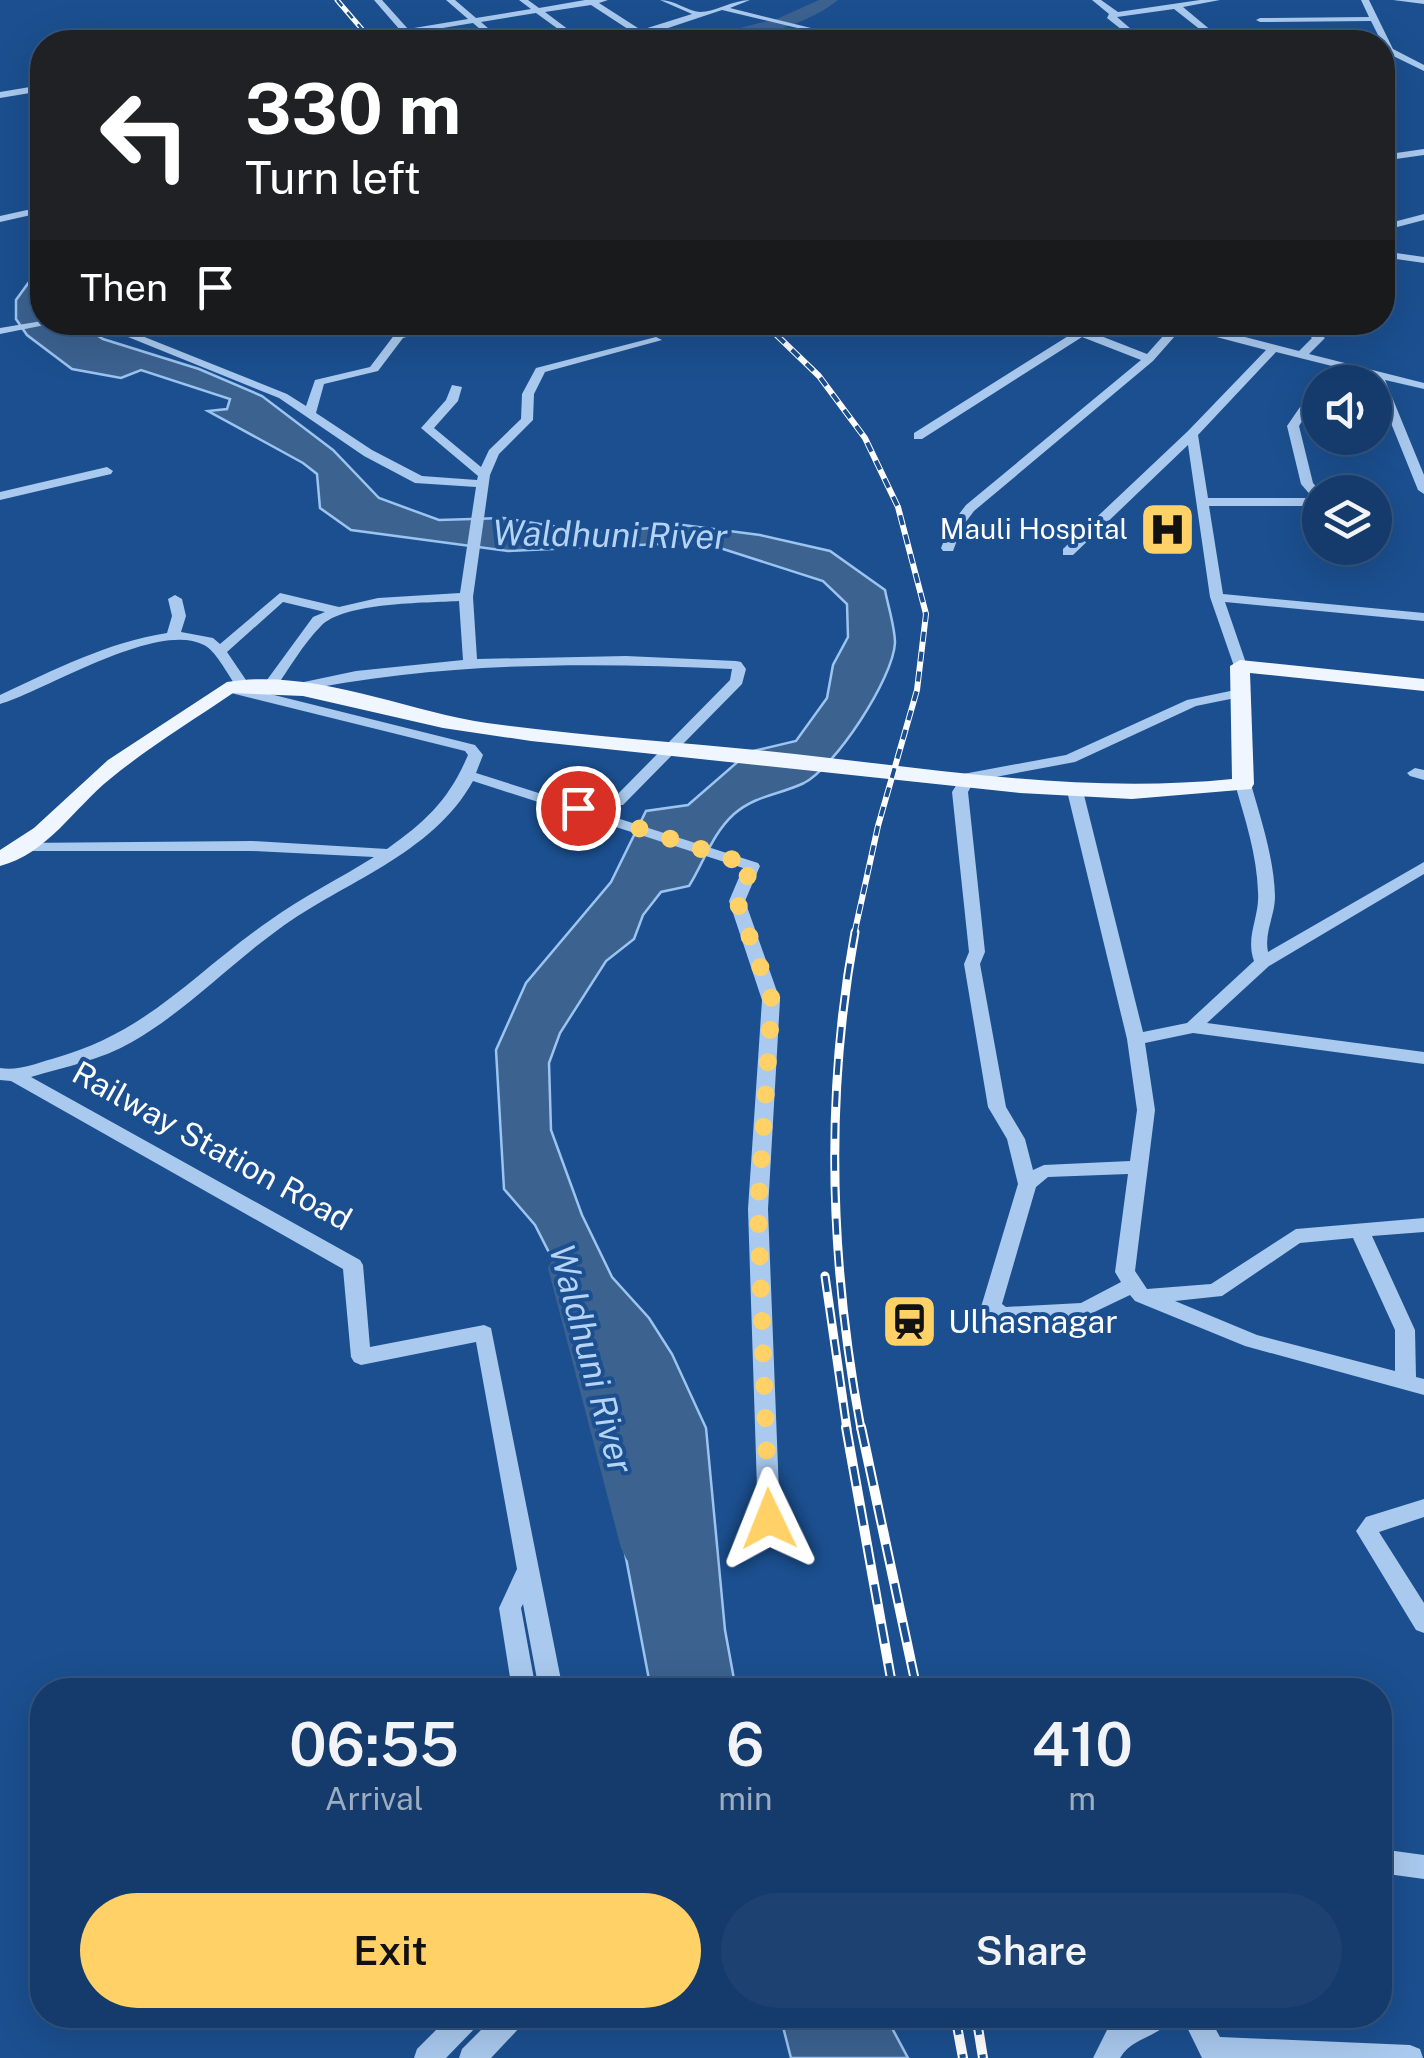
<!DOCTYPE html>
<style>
body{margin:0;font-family:"Public Sans",sans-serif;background:#1d4271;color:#f1f3f6;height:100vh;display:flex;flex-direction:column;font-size:38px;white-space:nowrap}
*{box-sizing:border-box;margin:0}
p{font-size:32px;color:#9dadc1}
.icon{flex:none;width:55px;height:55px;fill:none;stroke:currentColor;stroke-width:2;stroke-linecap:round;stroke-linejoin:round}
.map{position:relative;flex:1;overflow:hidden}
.side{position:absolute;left:30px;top:1678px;width:1362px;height:350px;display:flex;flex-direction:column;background:#143b6b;border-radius:40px;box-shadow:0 10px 40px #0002,0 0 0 2px #33557e}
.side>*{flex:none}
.banner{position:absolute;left:30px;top:30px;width:1365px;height:305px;border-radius:40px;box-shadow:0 10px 40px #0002,0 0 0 2px #33557e;background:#202124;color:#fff;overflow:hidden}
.buttons{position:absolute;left:1302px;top:365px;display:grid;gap:20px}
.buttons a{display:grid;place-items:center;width:90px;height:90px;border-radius:50%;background:#143b6b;box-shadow:0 10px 40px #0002,0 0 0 2px #33557e;font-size:50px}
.pin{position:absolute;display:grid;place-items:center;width:85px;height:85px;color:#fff;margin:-42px;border:5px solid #fff;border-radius:50%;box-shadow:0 2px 10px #0007}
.me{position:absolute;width:110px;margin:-55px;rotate:358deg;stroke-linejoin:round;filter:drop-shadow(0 0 8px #0008)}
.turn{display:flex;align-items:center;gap:35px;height:210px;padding:0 50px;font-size:45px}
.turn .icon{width:130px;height:130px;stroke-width:2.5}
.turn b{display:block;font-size:70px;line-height:85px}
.then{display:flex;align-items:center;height:95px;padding:0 50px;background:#0003;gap:20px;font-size:38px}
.eta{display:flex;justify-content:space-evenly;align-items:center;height:170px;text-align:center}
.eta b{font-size:60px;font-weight:600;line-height:70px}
.button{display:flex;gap:20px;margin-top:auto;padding:20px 50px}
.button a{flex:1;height:115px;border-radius:60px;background:#ffd166;color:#111;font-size:40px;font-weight:600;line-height:115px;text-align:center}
.button a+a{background:#1d4271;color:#f1f3f6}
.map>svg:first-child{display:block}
.water{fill:#3c6290;stroke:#9cc4f0;stroke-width:2.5}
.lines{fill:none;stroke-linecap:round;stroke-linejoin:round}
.stream{stroke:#9cc4f0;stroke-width:2.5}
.river{fill:#3c6290;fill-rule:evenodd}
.minor{fill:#a9c9ee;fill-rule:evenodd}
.major{fill:#f0f6ff;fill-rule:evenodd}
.rail-far3-casing{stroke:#fff;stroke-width:5}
.rail-far2-casing{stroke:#fff;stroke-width:6}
.rail-far1-casing{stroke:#fff;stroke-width:9}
.rail-casing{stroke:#fff;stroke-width:10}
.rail-far3{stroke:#1b4f8f;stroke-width:2.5;stroke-dasharray:8;stroke-linecap:butt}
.rail-far2{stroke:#1b4f8f;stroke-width:4;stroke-dasharray:10;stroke-linecap:butt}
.rail-far1{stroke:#1b4f8f;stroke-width:5;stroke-dasharray:16;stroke-linecap:butt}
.rail{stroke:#1b4f8f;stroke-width:6;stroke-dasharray:20;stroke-linecap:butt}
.route{stroke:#ffd166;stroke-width:18;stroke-dasharray:0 32.4}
.labels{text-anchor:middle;stroke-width:8;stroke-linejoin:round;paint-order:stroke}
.far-poi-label{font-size:28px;fill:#fff;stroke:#1b4f8f;text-anchor:end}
.street-label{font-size:32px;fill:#fff;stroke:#1b4f8f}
.poi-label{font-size:32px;fill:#fff;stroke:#1b4f8f;text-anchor:start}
.water-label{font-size:35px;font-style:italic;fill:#b5d3f5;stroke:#1b4f8f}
</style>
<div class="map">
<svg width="1424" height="2058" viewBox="0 0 1424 2058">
<rect width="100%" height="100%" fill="#1b4f8f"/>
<g class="water">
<path d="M42,264V322L78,323L103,339L199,369L262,396L333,450L379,498L439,520L504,518L595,533L683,525L760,535L830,551L885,590C888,606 895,627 895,643C893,679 835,767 804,783C779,795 756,795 734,814C712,834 704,862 689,886L661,892L643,915L634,939L606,961L560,1033L549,1063L551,1130L582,1215L612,1277L649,1318L672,1354L706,1428L725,1630L736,1690H651L622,1537L631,1503L630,1468L614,1380L535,1225L504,1189L496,1050L526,983L611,882L646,811L688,805L749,752L796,741L827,698L833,665L848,637L847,604L823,581L720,548L683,543L508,551L351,530L320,508L317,474L303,463L208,411L227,409L230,399L141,370L121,378L72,369L27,335L16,319V300Z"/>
<path d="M780,2015H885L908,2058H791Z"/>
</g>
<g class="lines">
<path class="stream" d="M30,172L42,177"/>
<g class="river">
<path d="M819,0H838C803,29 731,45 686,42L779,18Z"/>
<path d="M566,1255L579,1259L584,1268L663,1548L657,1560L642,1565L627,1560L621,1548L548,1268L553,1259Z"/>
</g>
<g class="minor">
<path d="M374,0H382L408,29L468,19L446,0H455L476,18L531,9L519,0H528L539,8L585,0H608L599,3L641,30L692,14L660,0C675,0 687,11 700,12C715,12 733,0 750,0L730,8L868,42H856L722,10L644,36L609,42L634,33L591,5L545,12L585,42H576L536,13L481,22L504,42H495L473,23L412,33L415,37L411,40L404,34L337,42L341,39L400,30Z"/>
<path d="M1092,0H1101L1118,12L1200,0H1220L1183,7L1225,42H1216L1174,9L1117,17L1146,42H1137L1107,18L1109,14Z"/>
<path d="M1361,0H1369L1393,49L1424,65V71L1387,53L1371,21L1260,22L1256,20L1260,18L1369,17Z"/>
<path d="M1393,0H1424V4Z"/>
<path d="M1059,33H1065L1075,42H1066L1059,37Z"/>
<path d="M42,85V91L0,98V92Z"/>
<path d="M1424,149V155L1382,161V155Z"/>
<path d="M27,210L31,211V215L0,222V216Z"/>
<path d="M1424,214V220L1382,231V225Z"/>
<path d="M1382,251L1424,257V263L1382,257Z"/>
<path d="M42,321L60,322L0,334V328Z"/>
<path d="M91,322H107L287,394L306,406L315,380L370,367L395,334L429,326V330L403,338L378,371L324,384L316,413L372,450L422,476L477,480L478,476L421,428L446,400L452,385L462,387L458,401L434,428L481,467L489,450L521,419L522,394L536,368L656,337L662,340L545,372L534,394L533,420L499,454L490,475L473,597L477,659L626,656L736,661L741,662L746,669L742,684L623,805H613L610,802L730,680L732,669C583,662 436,662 290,693L283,689L285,686L356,671L463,660L459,601C427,603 344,602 321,626C303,644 289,669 274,690L269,691L262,687L264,684L313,617L325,612L283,602L227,652L248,683L242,687L475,745L483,755L476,773L758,863L760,866L745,901L780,1000L768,1209L780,1519L777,1525L769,1528L761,1525L758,1519L748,1209L762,1000L729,901L743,868L473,781C432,855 343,882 279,929C229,965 186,1011 132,1042C101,1060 65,1067 31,1077L360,1260L363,1265L370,1347L484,1325L491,1328L563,1690H539L523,1604L521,1608L536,1690H512L499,1608L517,1569L476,1342L361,1365L354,1362L351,1357L343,1269L11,1081L0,1080V1068C18,1071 34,1064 52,1059C149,1032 191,975 269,921C302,897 339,879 374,857L252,851H26L18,846L20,843L252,841L387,849C426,821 449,800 468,755L465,751L223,691V685L236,686C227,673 215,650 204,645C158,620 46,690 0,704V695C54,670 108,642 167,633L172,616L168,599L175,595L182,599L186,616L181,632L213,638L220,644L280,593L339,607L378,598L460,593L476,487L415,483L364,456L279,398Z"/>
<path d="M1049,322H1065L1147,354L1172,326L1169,322H1187L1299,351L1312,338L1289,322H1302L1325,338L1309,354L1424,383V389L1385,380L1424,475V494L1418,490L1372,376L1276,352L1198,435L1208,498H1313L1301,484L1287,426L1300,407L1320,399V407L1308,412L1299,426L1313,483L1321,492L1320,506H1209L1223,594L1424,613V621L1225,602L1247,666L1240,670L1235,669L1210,597L1188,445L1073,555H1063V549L1188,431L1266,350L1182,328L1153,361L974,511L962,527L953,551H943L941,548L950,526L966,505L1141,360L1082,337L922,439H914V433L1073,333Z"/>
<path d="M107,467L113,471L111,474L0,500V492Z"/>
<path d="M1240,689L1247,693L1245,696L1196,706L1075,762L974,781L968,792L985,952L980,964L1006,1107L1025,1139L1033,1170L1044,1165L1130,1161L1137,1110L1127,1039L1067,791L1070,788L1075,786L1083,791L1143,1032L1187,1023L1254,961C1245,936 1260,917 1258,892C1257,855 1245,819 1235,784L1238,781L1243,779L1251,784C1261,820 1274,858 1275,896C1275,916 1264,932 1268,952L1424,862V874L1269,966L1207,1023L1424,1052V1064L1193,1033L1145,1043L1155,1110L1135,1271L1147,1289L1211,1284L1296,1229L1424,1218V1232L1372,1236L1415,1330L1416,1377L1424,1379V1395L1245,1346L1135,1301L1130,1295L1084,1317L1002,1322L984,1312L981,1307L1018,1184L1007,1139L988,1107L964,964L969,952L952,792L963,774L1066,755L1187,700ZM1128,1174L1115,1272L1121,1282L1081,1303L1006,1307L1002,1304L1036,1187L1048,1177ZM1353,1238L1395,1330V1371L1257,1335L1175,1301L1222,1296L1300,1243Z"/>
<path d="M1415,768L1424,770V780L1410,776L1407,773Z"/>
<path d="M1424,1499V1517L1379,1532L1424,1603V1633L1416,1630L1356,1531L1366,1517Z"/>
<path d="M1380,1849L1424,1855V1879L1380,1873Z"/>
<path d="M451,2015H483L479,2024L446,2058H414L417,2049Z"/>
<path d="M496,2015H527L523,2024L491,2058H459L462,2049Z"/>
<path d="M1134,2015H1173C1164,2037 1132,2036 1120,2058H1093L1107,2030Z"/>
<path d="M1181,2015H1208L1220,2037L1410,2045L1420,2049L1423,2058H1202Z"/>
</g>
<path class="major" d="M1240,660L1424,679V691L1250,673L1254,784L1251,789L1132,799L1020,793L531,741L443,728L303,696L233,693C192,721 149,747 110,779C74,808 47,854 0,866V850L34,828L108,760L227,682C313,668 402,710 487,723C589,737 693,743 795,754C941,770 1085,794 1232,779L1230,666Z"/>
<defs>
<path id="rail-far3" d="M337,0L373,42"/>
<path id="rail-far2" d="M763,322L819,376L865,438L898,507L926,614L917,690L878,826L854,935"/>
<g id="rail-far1">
<path d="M855,932C824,1099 830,1263 861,1429"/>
<path d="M825,1276L847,1429"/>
</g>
<g id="rail">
<path d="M846,1427L893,1690"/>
<path d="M861,1427L917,1690"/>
<path d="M955,2015L963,2058"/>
<path d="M976,2015L983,2058"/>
</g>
</defs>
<use href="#rail-far3" class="rail-far3-casing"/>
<use href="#rail-far2" class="rail-far2-casing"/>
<use href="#rail-far1" class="rail-far1-casing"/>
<use href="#rail" class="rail-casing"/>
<use href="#rail-far3" class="rail-far3"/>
<use href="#rail-far2" class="rail-far2"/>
<use href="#rail-far1" class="rail-far1"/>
<use href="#rail" class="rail"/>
</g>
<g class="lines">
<path class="route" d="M578,808L752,866L737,901L772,1000L758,1209L769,1519"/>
</g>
<defs>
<symbol id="hospital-square" viewBox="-11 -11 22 22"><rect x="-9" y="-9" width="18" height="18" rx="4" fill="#ffd166" stroke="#1b4f8f"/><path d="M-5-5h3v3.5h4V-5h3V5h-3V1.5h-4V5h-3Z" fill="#111"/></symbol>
<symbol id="station-square" viewBox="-11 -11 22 22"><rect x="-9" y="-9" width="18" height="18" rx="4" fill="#ffd166" stroke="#1b4f8f"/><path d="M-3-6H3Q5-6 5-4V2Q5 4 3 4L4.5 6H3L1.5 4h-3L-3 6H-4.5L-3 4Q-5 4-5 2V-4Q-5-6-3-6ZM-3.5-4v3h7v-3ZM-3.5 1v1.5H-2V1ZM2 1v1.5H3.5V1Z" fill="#111"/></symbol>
</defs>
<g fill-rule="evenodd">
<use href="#hospital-square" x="1136" y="498" width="63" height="63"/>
<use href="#station-square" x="878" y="1290" width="63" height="63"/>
</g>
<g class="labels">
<g class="far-poi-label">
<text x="1128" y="539">Mauli Hospital</text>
</g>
<g class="street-label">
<text transform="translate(212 1146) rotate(29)" y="11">Railway Station Road</text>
</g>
<g class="poi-label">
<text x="948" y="1333">Ulhasnagar</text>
</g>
<g class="water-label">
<text transform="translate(610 535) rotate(1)" y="12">Waldhuni River</text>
<text transform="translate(591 1359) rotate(75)" y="12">Waldhuni River</text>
</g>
</g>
</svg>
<div class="buttons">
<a><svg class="icon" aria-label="sound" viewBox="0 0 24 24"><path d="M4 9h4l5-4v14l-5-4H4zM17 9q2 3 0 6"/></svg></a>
<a><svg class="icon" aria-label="layers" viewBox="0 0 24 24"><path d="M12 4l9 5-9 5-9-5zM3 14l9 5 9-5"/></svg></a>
</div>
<div class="pin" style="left:578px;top:808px;background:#d93025"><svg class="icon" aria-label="arrive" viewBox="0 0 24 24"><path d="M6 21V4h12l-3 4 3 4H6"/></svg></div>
<svg class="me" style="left:769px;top:1519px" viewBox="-20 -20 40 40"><path d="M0-17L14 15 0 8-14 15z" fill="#ffd166" stroke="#fff" stroke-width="4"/></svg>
<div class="banner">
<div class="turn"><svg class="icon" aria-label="left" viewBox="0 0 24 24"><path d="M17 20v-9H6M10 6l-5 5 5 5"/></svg><div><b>330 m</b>Turn left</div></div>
<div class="then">Then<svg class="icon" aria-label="arrive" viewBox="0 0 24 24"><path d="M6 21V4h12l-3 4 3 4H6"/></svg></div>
</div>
<section class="side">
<div class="eta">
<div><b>06:55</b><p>Arrival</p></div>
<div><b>6</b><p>min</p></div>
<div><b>410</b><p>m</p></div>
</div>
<div class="button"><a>Exit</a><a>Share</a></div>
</section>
</div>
